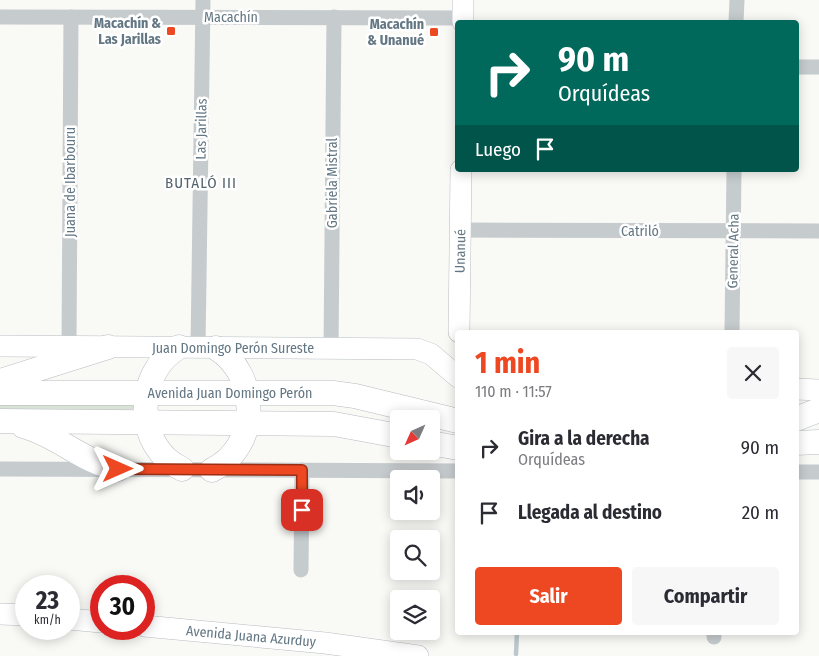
<!DOCTYPE html>
<html lang="es">
<meta charset="utf-8">
<style>
body{margin:0;font-family:"Fira Sans Condensed",sans-serif;background:#f7f7f7;color:#2b2b33;height:100vh;display:flex;flex-direction:column;font-size:19px;white-space:nowrap}
*{box-sizing:border-box;margin:0}
p{font-size:16px;color:#7c7c81}
.icon{flex:none;width:28px;height:28px;fill:none;stroke:currentColor;stroke-width:2;stroke-linecap:round;stroke-linejoin:round}
.map{position:relative;flex:1;overflow:hidden}
.side{position:absolute;left:455px;top:330px;width:344px;height:305px;display:flex;flex-direction:column;background:#fff;border-radius:5px;box-shadow:0 2px 12px #0003}
.side>*{flex:none}
.banner{position:absolute;left:455px;top:20px;width:344px;height:152px;border-radius:5px;box-shadow:0 2px 12px #0003;background:#00695c;color:#fff;overflow:hidden}
.needle{width:32px;rotate:225deg}
.controls{position:absolute;left:390px;top:410px;display:grid;gap:10px}
.controls a{display:grid;place-items:center;width:50px;height:50px;border-radius:5px;background:#fff;box-shadow:0 2px 12px #0003;font-size:25px}
.speed{position:absolute;left:15px;top:575px;display:flex;gap:10px;font-size:25px;font-weight:700;text-align:center}
.speed>*{display:grid;place-content:center;width:65px;height:65px;border-radius:50%;background:#fff;box-shadow:0 2px 12px #0003;line-height:1}
.speed small{font-size:12px;font-weight:400}
.speed .limit{border:8px solid #d22;background:#fff;color:#111}
.pin{position:absolute;display:grid;place-items:center;width:42px;height:42px;color:#fff;margin:-21px;border-radius:10px;box-shadow:0 2px 8px #0006}
.me{position:absolute;width:55px;margin:-28px;rotate:90deg;stroke-linejoin:round;filter:drop-shadow(0 0 4px #0008)}
.turn{display:flex;align-items:center;gap:18px;height:105px;padding:0 20px;font-size:22px}
.turn .icon{width:65px;height:65px;stroke-width:2.5}
.turn b{display:block;font-size:35px;line-height:42px}
.then{display:flex;align-items:center;height:48px;padding:0 20px;background:#0003;gap:10px;font-size:19px}
.round{display:grid;place-items:center;flex:none;width:52px;height:52px;border-radius:5px;background:#f7f7f7}
.head{display:flex;align-items:center;justify-content:space-between;height:85px;padding:0 20px}
h1{font-size:30px;font-weight:700;line-height:38px;color:#ed4821}
.action{display:flex;gap:10px;margin-top:auto;padding:10px 20px}
.action a{flex:1;height:58px;border-radius:5px;background:#ed4821;color:#fff;font-size:20px;font-weight:700;line-height:58px;text-align:center}
.action a+a{background:#f7f7f7;color:#2b2b33}
ul{padding:0;list-style:none}
li{display:flex;align-items:center;gap:15px;height:65px;padding:0 20px}
li div{flex:1}
li b{display:block;font-size:19px}
li em{font-style:normal}
.map>svg:first-child{display:block}
.green{fill:#dae1d7}
.lines{fill:none;stroke-linecap:round;stroke-linejoin:round}
.stream{stroke:#bcc9cc;stroke-width:4.5}
.secondary-casing{stroke:#b8bec2;stroke-width:22}
.primary-casing{stroke:#b7bcc0;stroke-width:25}
.street{stroke:#c6cbce;stroke-width:15}
.secondary{stroke:#fff;stroke-width:21}
.primary{stroke:#fff;stroke-width:24}
.route-casing{stroke:#9a2f15;stroke-width:12}
.route{stroke:#ed4821;stroke-width:9}
.poi-dot{fill:#ed4821;stroke:#fff;stroke-width:2}
.labels{text-anchor:middle;stroke-width:5;stroke-linejoin:round;paint-order:stroke}
.street-label{font-size:14px;fill:#627683;stroke:#fff}
.poi-label{font-size:14px;font-weight:bold;fill:#627683;stroke:#fff;text-anchor:end}
.neighbourhood-label{font-size:15px;letter-spacing:1px;fill:#54636d;stroke:#fff}
</style>
<div class="map">
<svg width="819" height="656" viewBox="0 0 819 656">
<rect width="100%" height="100%" fill="#f9f9f6"/>
<path class="green" d="M0,399L135,400L139,413L0,414Z"/>
<g class="lines">
<path class="stream" d="M516,654L517,632"/>
<defs>
<g id="secondary">
<path d="M463,22V0"/>
<path d="M459,332L461,170"/>
<path d="M0,346L417,349L431,354L458,377"/>
<path d="M796,389L819,390"/>
<path d="M0,614L26,615"/>
<path d="M69,619L101,622"/>
<path d="M144,626L325,643L418,656"/>
</g>
<g id="primary">
<path d="M179,347C134,373 134,447 182,469"/>
<path d="M0,381L108,347"/>
<path d="M0,393H333L355,396L458,421"/>
<path d="M796,419L819,410"/>
<path d="M0,421L334,424L399,436"/>
<path d="M23,426C57,435 83,462 118,469"/>
<path d="M431,443L458,448"/>
<path d="M796,443L819,442"/>
<path d="M212,470C260,447 260,375 216,348"/>
</g>
</defs>
<use href="#secondary" class="secondary-casing"/>
<use href="#primary" class="primary-casing"/>
<g class="street">
<path d="M0,17L463,18"/>
<path d="M736,22L737,0"/>
<path d="M796,67H819"/>
<path d="M460,230L819,231"/>
<path d="M732,332L734,170"/>
<path d="M69,347L71,17"/>
<path d="M198,348L203,0"/>
<path d="M331,349L334,17"/>
<path d="M0,469L458,471"/>
<path d="M796,472H819"/>
<path d="M301,570L302,470"/>
<path d="M714,637V632"/>
</g>
<use href="#secondary" class="secondary"/>
<use href="#primary" class="primary"/>
</g>
<g class="lines">
<defs>
<path id="route" d="M118,469L302,470V510"/>
</defs>
<use href="#route" class="route-casing"/>
<use href="#route" class="route"/>
</g>
<g class="poi-dot">
<rect x="166" y="26" width="10" height="10" rx="2.5"/>
<rect x="429" y="27" width="10" height="10" rx="2.5"/>
</g>
<g class="labels">
<g class="street-label">
<text x="231" y="22">Macachín</text>
<text transform="translate(201 129) rotate(-89)" y="5">Las Jarillas</text>
<text transform="translate(70 182) rotate(-90)" y="5">Juana de Ibarbouru</text>
<text transform="translate(332 183) rotate(-90)" y="5">Gabriela Mistral</text>
<text x="640" y="236">Catriló</text>
<text transform="translate(460 251) rotate(-89)" y="5">Unanué</text>
<text transform="translate(733 251) rotate(-89)" y="5">General Acha</text>
<text x="233" y="353">Juan Domingo Perón Sureste</text>
<text x="230" y="398">Avenida Juan Domingo Perón</text>
<text transform="translate(251 636) rotate(5)" y="5">Avenida Juana Azurduy</text>
</g>
<g class="poi-label">
<text x="161" y="28">Macachín &amp;<tspan x="161" dy="16">Las Jarillas</tspan></text>
<text x="424" y="29">Macachín<tspan x="424" dy="16">&amp; Unanué</tspan></text>
</g>
<g class="neighbourhood-label">
<text x="201" y="188">BUTALÓ III</text>
</g>
</g>
</svg>
<div class="controls">
<a><svg class="needle" viewBox="-14 -14 28 28"><path d="M0-13l5 13h-10z" fill="#e53935"/><path d="M0 13l5-13h-10z" fill="#7c7c81"/></svg></a>
<a><svg class="icon" aria-label="sound" viewBox="0 0 24 24"><path d="M4 9h4l5-4v14l-5-4H4zM17 9q2 3 0 6"/></svg></a>
<a><svg class="icon" aria-label="search" viewBox="0 0 24 24"><circle cx="10" cy="10" r="6"/><path d="M15 15l6 6"/></svg></a>
<a><svg class="icon" aria-label="layers" viewBox="0 0 24 24"><path d="M12 4l9 5-9 5-9-5zM3 14l9 5 9-5"/></svg></a>
</div>
<div class="speed"><div>23<small>km/h</small></div><div class="limit">30</div></div>
<div class="pin" style="left:302px;top:510px;background:#d93025"><svg class="icon" aria-label="arrive" viewBox="0 0 24 24"><path d="M6 21V4h12l-3 4 3 4H6"/></svg></div>
<svg class="me" style="left:118px;top:469px" viewBox="-20 -20 40 40"><path d="M0-17L14 15 0 8-14 15z" fill="#ed4821" stroke="#fff" stroke-width="4"/></svg>
<div class="banner">
<div class="turn"><svg class="icon" aria-label="right" viewBox="0 0 24 24"><path d="M7 20v-9h11M14 6l5 5-5 5"/></svg><div><b>90 m</b>Orquídeas</div></div>
<div class="then">Luego<svg class="icon" aria-label="arrive" viewBox="0 0 24 24"><path d="M6 21V4h12l-3 4 3 4H6"/></svg></div>
</div>
<section class="side">
<div class="head"><div><h1>1 min</h1><p>110 m · 11:57</p></div><a class="round"><svg class="icon" aria-label="close" viewBox="0 0 24 24"><path d="M6 6l12 12M18 6L6 18"/></svg></a></div>
<ul>
<li><svg class="icon" aria-label="right" viewBox="0 0 24 24"><path d="M7 20v-9h11M14 6l5 5-5 5"/></svg><div><b>Gira a la derecha</b><p>Orquídeas</p></div><em>90 m</em></li>
<li><svg class="icon" aria-label="arrive" viewBox="0 0 24 24"><path d="M6 21V4h12l-3 4 3 4H6"/></svg><div><b>Llegada al destino</b></div><em>20 m</em></li>
</ul>
<div class="action"><a>Salir</a><a>Compartir</a></div>
</section>
</div>
